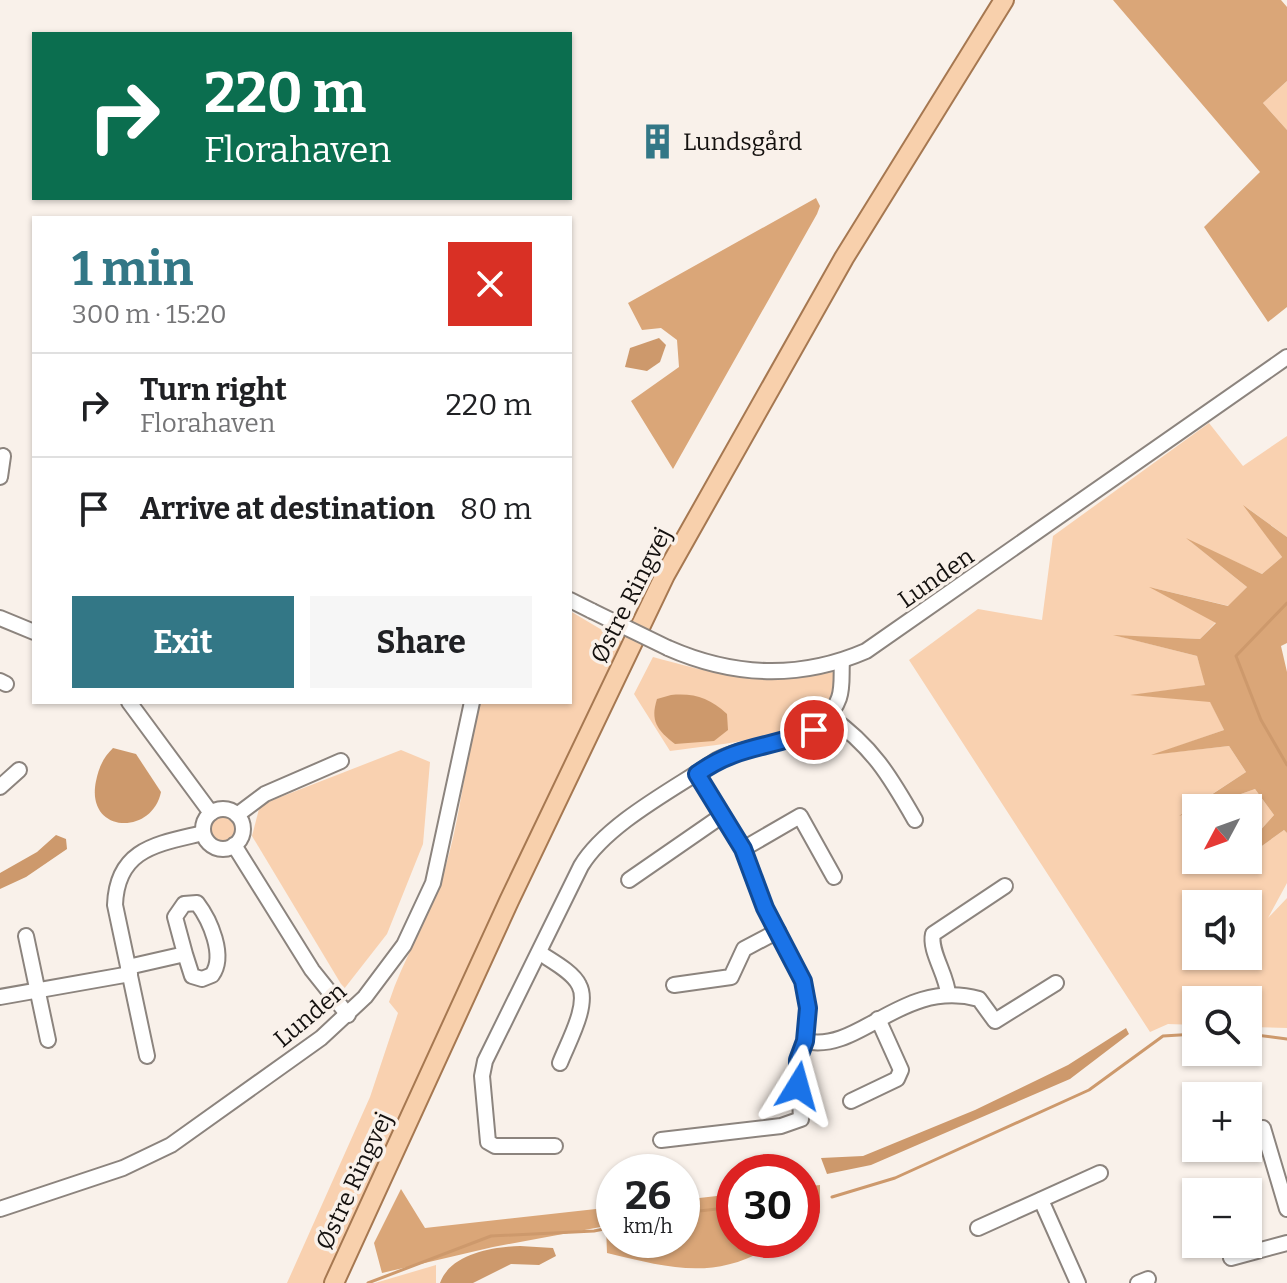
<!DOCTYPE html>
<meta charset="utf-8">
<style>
body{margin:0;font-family:Bitter,serif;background:#f6f6f6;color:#202124;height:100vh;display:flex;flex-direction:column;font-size:30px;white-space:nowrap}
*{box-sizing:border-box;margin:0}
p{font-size:26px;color:#757577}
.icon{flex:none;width:44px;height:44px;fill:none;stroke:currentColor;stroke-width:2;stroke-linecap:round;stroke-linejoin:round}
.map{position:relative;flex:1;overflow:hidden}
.drawer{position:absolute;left:32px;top:216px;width:540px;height:488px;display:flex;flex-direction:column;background:#fff;border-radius:0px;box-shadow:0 2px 6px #0004}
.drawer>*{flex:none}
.top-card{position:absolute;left:32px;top:32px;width:540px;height:168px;border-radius:0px;box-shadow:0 2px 6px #0004;background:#0b6e4f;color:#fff;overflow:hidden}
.needle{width:52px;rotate:229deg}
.fabs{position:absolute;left:1182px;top:794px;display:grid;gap:16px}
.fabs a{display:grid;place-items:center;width:80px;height:80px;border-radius:0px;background:#fff;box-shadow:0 2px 6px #0004;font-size:40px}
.speed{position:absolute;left:596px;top:1154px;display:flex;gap:16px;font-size:40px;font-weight:700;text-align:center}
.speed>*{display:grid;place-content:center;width:104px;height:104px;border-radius:50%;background:#fff;box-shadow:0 2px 6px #0004;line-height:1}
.speed small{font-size:20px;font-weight:400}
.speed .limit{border:12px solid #d22;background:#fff;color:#111}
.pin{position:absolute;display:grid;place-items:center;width:68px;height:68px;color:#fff;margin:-34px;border:4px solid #fff;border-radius:50%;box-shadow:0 2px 8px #0007}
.me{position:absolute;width:88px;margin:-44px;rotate:8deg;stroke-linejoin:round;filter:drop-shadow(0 0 6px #0008)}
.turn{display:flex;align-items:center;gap:28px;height:168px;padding:0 40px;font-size:36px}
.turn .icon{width:104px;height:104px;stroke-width:2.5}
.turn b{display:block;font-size:56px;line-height:68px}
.round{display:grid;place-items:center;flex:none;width:84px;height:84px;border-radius:0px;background:#f6f6f6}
.summary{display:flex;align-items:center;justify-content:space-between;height:136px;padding:0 40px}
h1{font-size:48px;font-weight:700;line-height:60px;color:#337786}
.cta{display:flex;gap:16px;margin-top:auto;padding:16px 40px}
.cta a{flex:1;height:92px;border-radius:0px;background:#337786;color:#fff;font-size:32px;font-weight:700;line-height:92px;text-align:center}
.cta a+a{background:#f6f6f6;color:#202124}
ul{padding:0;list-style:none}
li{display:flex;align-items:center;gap:24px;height:104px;padding:0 40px;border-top:2px solid #e0e0e0}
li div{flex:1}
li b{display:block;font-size:30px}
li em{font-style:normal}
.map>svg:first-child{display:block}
.green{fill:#f9d1b0;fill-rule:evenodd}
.forest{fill:#daa678}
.water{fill:#cd996c}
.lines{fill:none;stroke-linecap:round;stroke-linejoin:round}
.stream{stroke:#cd996c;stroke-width:3}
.minor-casing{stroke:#8c847e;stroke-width:18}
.major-casing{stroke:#a67851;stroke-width:22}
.minor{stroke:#fff;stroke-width:14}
.major{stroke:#f8d0ac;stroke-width:18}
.minor-bridge-casing{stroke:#8c847e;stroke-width:18;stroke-linecap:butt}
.minor-bridge{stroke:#fff;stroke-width:14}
.route-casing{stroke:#114b97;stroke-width:20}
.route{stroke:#1a73e8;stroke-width:14}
.labels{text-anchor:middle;stroke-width:7;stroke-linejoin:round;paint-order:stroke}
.poi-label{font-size:24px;fill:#14110f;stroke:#f9f1ea;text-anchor:start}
.street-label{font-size:24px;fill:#14110f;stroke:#f9f1ea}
</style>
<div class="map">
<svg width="1287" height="1283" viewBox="0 0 1287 1283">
<rect width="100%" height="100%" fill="#f9f1ea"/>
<g class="green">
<path d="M1287,81V130L1263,103Z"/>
<path d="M1209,423L1243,466L1287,436V537L1246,507L1282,557L1262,574L1190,541L1247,587L1229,606L1153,588L1216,622L1200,639L1118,636L1197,656L1206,685L1135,695L1210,701L1224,730L1156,754L1229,746L1246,772L1183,813L1196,810V860H1234L1223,873L1242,860H1248V856L1284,830L1287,833V883L1268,918L1287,898V1028L1248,1027V1000H1196V1025L1168,1024L1150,1032L909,660L978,609L1042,620L1053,536ZM1196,904H1248V956H1196Z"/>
<path d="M570,611L624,643L533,829L324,1283H287L370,1097L398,1013L389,1002C403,959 428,921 442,878C460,824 466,758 478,702H570Z"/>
<path d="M653,657C722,676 762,685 833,672C838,691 825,715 807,724C772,740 708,746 670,751L634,694Z"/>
<path d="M401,750L430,762L423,844L387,934L344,989L252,836L260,805Z"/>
<path d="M1255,789L1274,815L1248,844V808H1201Z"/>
<circle cx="223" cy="829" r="12"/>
<path d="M436,1265V1283H375Z"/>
</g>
<g class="forest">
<path d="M1113,0H1281L1287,7V81L1263,103L1287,130V307L1268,322L1204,227L1260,172Z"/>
<path d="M816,198L820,206L817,214L673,469L631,401L679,367L677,340L661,328L642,330L628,303Z"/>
<path d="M1243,505L1287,537V643L1281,646L1287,672V833L1284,830L1248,856V844L1274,815L1255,789L1179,816L1246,772L1229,746L1151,755L1224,730L1210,702L1130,695L1205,685L1197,656L1113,635L1200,639L1216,623L1149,587L1228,606L1247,587L1186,538L1262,574L1282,557Z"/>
<path d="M820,1185V1213L802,1226V1187Z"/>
<path d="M401,1189L425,1228L614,1207V1240H682V1200L734,1194V1240H781C719,1282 674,1269 607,1253L606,1226L493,1247L382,1273L374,1243Z"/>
</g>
<g class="water">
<path d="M659,338L666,345L660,362L647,371L625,367L630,348Z"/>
<path d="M671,695C695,693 709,698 727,714L728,730L714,741L675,744C657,730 650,721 657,699Z"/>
<path d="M113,748L136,754L161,792C152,836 85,834 96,781C99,767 103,758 113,748Z"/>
<path d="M56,835L66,839L67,849L26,877L0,889V873L37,852Z"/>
<path d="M1126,1028L1129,1034L1070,1079L871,1165L827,1174L821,1158L863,1156L975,1110L1068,1065Z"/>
<path d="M520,1246L553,1248L556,1256L539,1265L511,1264L473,1283H440C450,1254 493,1247 520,1246Z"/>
</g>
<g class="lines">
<g class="stream">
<path d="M1287,603L1236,656L1261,720L1287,765"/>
<path d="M1248,1034L1287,1039"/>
<path d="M832,1197L895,1178L1089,1090L1163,1036L1196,1034"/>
<path d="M802,1200L810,1199"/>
<path d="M682,1213L734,1207"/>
<path d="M368,1283L491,1236L594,1231L614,1227"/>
</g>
<defs>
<g id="minor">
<path d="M0,477L3,456"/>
<path d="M570,600L592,611"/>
<path d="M0,618L34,632"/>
<path d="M668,648C734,677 799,680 866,651L1287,357"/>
<path d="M0,681L6,684"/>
<path d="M129,702L211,813"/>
<path d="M829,716C872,746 890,776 915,820"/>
<path d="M0,787L19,770"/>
<circle cx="223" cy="829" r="20"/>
<path d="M237,815L265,794L341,761"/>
<path d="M234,845L312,970L348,1015"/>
<path d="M743,849L800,816L834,877"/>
<path d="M629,880L723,815"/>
<path d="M26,936L48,1040"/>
<path d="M540,953C552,961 573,972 579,985C590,1005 567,1044 560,1063"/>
<path d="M128,967L185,954L192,976L202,979L212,975C226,956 210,920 197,903L184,904L175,917L185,954"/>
<path d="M674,985L731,977L744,949L778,931"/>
<path d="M948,994C947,975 929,951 933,934L1005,886"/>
<path d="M0,997L130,974"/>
<path d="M805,1041C860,1054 901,978 979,999L995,1021L1056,983"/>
<path d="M147,1056L115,905C117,848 158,844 203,833"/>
<path d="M851,1101L897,1079L901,1070L878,1019"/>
<path d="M1248,1132L1263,1128L1287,1209"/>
<path d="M661,1140L781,1126L801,1119L798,1060L805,1041L808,1008L803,981L765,908L743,849L697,774"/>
<path d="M555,1146H495L488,1142L482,1076L485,1061L581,866C607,823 676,788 717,760C757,739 820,749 839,698C843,687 841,672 842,661"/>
<path d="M1041,1200L1078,1283"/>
<path d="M0,1209L123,1168L171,1145L321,1038L365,997L404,945L433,883L472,702"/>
<path d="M978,1228L1100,1173"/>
<path d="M1231,1258L1287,1243"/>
<path d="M1138,1283L1148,1279"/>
</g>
<path id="major" d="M334,1283L509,901L665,575L844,258L1004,0"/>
</defs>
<use href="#minor" class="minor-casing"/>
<use href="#major" class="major-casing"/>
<use href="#minor" class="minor"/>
<use href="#major" class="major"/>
<defs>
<path id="minor-bridge" d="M592,611L668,648"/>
</defs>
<use href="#minor-bridge" class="minor-bridge-casing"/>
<use href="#minor-bridge" class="minor-bridge"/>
</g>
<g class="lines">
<defs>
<path id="route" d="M798,1086V1060L805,1041L808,1008L803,981L765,908L743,849L697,774C739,744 769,749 814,730"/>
</defs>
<use href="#route" class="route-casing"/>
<use href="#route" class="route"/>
</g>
<defs>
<symbol id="building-bare" viewBox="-9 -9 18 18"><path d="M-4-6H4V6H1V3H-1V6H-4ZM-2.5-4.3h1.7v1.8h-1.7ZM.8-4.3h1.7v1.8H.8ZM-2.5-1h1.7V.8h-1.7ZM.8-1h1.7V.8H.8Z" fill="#337786" stroke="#f9f1ea" stroke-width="2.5" paint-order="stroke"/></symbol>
</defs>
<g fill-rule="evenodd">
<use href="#building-bare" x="632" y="116" width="51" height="51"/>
</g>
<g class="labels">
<g class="poi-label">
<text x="683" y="150">Lundsgård</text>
</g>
<g class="street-label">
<text transform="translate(936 578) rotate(-35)" y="8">Lunden</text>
<text transform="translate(631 595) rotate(-63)" y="8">Østre Ringvej</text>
<text transform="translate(310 1015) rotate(-40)" y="8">Lunden</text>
<text transform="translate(354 1181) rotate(-65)" y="8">Østre Ringvej</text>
</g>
</g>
</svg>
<div class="fabs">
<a><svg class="needle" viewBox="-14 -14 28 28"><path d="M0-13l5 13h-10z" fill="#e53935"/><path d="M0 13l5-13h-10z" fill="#757577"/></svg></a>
<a><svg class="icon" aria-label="sound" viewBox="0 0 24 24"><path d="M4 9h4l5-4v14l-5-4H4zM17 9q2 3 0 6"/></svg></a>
<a><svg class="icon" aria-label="search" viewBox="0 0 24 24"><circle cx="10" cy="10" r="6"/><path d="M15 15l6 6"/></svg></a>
<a>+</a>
<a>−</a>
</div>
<div class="speed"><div>26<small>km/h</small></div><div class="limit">30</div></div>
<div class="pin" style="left:814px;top:730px;background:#d93025"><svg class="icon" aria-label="arrive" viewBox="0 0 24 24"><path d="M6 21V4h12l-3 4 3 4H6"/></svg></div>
<svg class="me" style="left:798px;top:1086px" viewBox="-20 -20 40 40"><path d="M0-17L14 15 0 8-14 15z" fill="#1a73e8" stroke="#fff" stroke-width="4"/></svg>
<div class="top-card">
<div class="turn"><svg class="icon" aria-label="right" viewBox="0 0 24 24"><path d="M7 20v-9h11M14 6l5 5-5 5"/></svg><div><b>220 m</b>Florahaven</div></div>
</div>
<section class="drawer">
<div class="summary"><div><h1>1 min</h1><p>300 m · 15:20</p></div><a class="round" style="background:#d93025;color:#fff"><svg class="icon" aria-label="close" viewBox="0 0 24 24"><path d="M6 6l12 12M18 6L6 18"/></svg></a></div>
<ul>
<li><svg class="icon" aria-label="right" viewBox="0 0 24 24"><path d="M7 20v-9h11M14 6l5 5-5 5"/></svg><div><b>Turn right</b><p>Florahaven</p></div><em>220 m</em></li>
<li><svg class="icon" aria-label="arrive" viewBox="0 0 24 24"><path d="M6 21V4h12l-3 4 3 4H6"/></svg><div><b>Arrive at destination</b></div><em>80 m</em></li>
</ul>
<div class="cta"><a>Exit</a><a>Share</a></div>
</section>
</div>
